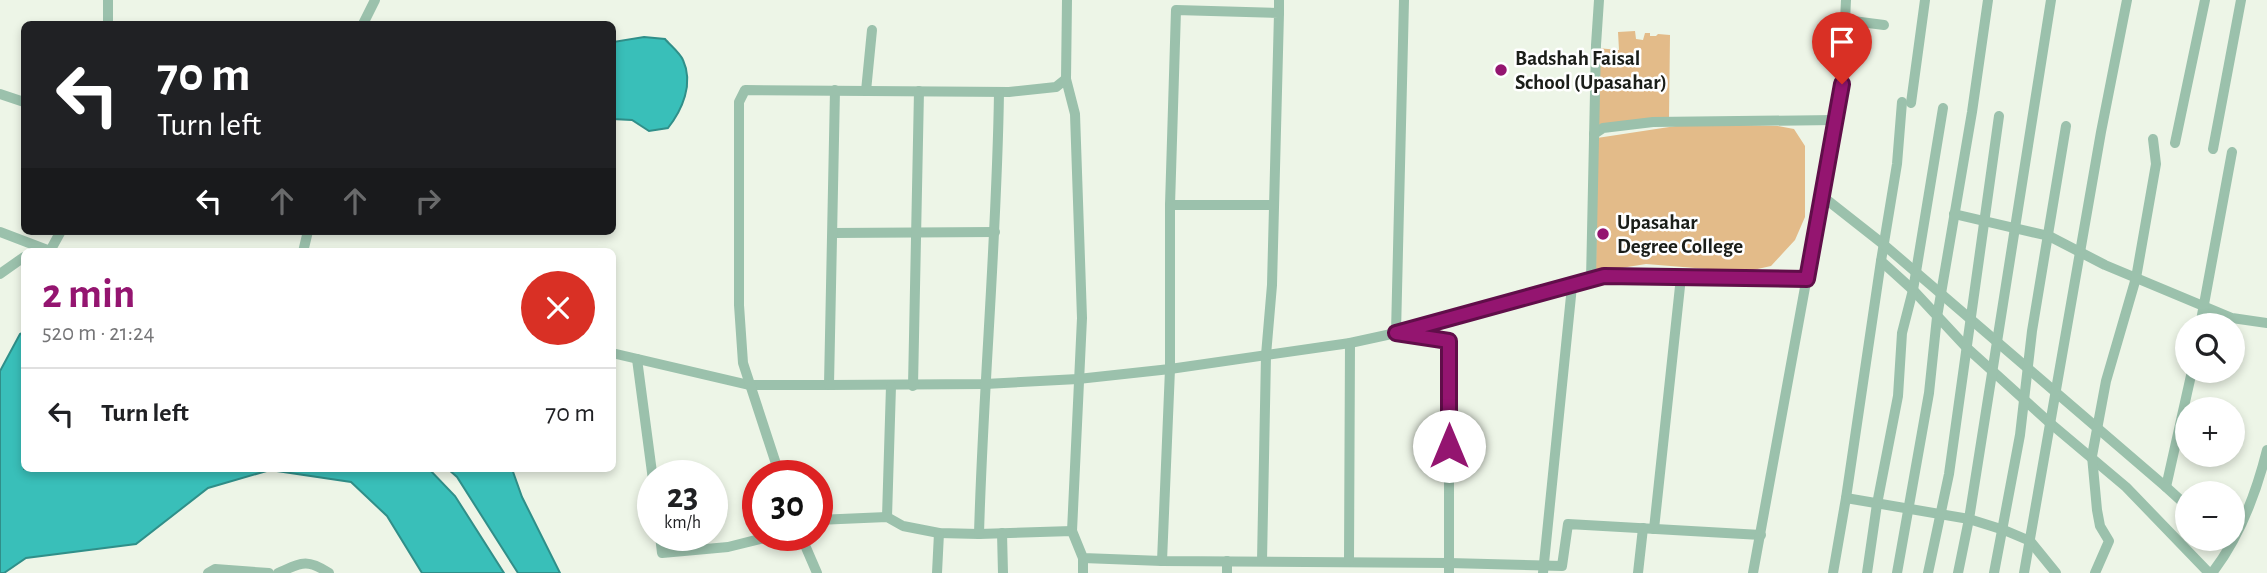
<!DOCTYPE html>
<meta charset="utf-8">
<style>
body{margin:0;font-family:"Alegreya Sans",sans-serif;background:#f6f6f6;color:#202124;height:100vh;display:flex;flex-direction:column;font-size:26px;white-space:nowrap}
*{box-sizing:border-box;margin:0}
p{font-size:23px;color:#757577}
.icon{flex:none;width:38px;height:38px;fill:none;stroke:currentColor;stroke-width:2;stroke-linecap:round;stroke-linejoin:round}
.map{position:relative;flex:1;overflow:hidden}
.side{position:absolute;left:21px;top:248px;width:595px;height:224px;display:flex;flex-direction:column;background:#fff;border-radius:10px;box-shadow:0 4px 10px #0003}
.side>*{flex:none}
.guide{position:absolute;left:21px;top:21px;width:595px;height:214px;border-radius:10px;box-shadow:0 4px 10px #0003;background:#202124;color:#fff;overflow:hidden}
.controls{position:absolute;left:2175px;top:313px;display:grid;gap:14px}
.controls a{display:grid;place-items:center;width:70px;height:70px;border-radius:50%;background:#fff;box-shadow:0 4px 10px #0003;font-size:35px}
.speed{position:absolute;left:637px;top:460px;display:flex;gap:14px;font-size:35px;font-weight:700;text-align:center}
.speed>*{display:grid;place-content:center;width:91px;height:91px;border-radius:50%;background:#fff;box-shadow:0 4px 10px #0003;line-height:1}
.speed small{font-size:18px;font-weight:400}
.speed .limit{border:10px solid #d22;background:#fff;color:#111}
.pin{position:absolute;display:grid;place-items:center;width:60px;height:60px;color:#fff;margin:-72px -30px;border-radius:50% 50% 50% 0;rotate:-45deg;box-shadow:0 0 7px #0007}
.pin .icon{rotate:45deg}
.me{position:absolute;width:77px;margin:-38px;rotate:0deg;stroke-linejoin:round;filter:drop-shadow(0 0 5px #0008)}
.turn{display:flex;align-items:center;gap:24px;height:147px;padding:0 21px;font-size:32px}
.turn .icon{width:91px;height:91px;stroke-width:2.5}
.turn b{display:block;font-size:49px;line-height:60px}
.lanes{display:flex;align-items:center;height:66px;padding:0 21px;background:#0003;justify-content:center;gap:35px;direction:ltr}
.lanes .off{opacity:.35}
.round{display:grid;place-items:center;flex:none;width:74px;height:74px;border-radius:37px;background:#f6f6f6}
.head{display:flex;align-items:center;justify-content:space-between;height:119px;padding:0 21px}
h1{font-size:42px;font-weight:700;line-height:52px;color:#941570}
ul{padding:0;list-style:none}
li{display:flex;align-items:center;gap:21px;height:91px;padding:0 21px;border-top:2px solid #e0e0e0}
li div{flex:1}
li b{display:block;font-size:26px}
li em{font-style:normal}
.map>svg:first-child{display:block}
.green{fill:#e3bb89}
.water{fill:#39bfb9;stroke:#308f89;stroke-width:2}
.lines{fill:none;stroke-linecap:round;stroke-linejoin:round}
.minor{stroke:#9bc1ac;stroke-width:10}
.route-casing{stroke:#600e49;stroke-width:18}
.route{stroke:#941570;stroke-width:12}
.poi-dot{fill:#941570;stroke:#fff;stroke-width:2.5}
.labels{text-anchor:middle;stroke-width:5;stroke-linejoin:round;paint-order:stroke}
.poi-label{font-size:21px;font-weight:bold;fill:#1b1e19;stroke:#fff;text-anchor:start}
</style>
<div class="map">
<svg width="2267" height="573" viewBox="0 0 2267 573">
<rect width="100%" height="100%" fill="#edf5e7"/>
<g class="green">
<path d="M1635,31L1636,39L1643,40L1645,33H1650V36H1656L1658,34L1670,35L1669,118L1598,125L1597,48L1619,50L1618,32Z"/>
<path d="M1689,124L1778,126L1794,129L1805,146V217L1795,240L1771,266L1744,272L1646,264L1596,272L1597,138Z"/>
</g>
<g class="water">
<path d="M644,37L665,39C670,45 680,53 683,60C694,84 682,110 668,128L649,131L632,120L613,119V42Z"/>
<path d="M24,332V469H429L455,496L504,573H422L387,516L351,482L270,470L208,488L136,544L26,558L4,573H0V371L20,334Z"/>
<path d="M448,469H512L522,497L560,573H518L457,477Z"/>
</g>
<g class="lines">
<g class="minor">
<path d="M1279,0V13"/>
<path d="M1404,0L1396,333L1449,341V573"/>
<path d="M1845,20L1884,25"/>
<path d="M108,24V0"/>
<path d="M363,24L375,0"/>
<path d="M1066,79L1075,114L1082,318L1072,531"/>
<path d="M866,91L872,30"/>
<path d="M0,94L24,102"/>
<path d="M1902,102L1897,164L1881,261L1913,290L1967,348L2050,423L2126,487L2209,573"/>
<path d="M1911,103L1925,0"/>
<path d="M1594,134L1603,128L1653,122L1835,120"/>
<path d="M2175,143L2205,0"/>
<path d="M2213,149L2241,0"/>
<path d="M1822,196L1883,244L2166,487L2192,371"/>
<path d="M1170,205L1176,10L1279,13L1272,285L1266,355L1262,561"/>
<path d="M1954,214L2049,236L2105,265L2232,318L2267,323"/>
<path d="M0,232L50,251L61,231"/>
<path d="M833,233L995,232"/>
<path d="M303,252L308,231"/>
<path d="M0,274L24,257"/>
<path d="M1591,280L1596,45L1599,0"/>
<path d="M2200,326L2232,152"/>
<path d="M612,353L749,385H829L835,90"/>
<path d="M637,359L653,480"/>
<path d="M829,385L985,384L1078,379L1170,369L1350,343L1396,333L1604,276L1807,279"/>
<path d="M913,386L919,91"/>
<path d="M780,476L743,363L739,305V102L745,90L1009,92L1056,87L1066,79L1067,0"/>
<path d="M2166,487L2188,507"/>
<path d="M1846,498L1969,519L2004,530L2030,541L2056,573"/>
<path d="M887,517L891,386"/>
<path d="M817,520L887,517L903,526L939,533L979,534L1072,531L1083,558L1162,561L1449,563L1562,566L1568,524L1761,535"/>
<path d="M1654,529L1681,277"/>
<path d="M1002,533L1003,573"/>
<path d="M979,534C983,387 997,240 999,92"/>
<path d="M660,536L662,553L728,547L772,536"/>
<path d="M801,536L817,573"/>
<path d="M1162,561L1170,369V205H1274"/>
<path d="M1349,561L1350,343"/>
<path d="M208,573L215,569L269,573"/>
<path d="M278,573C301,563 306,558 329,573"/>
<path d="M937,573L939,533"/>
<path d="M1083,573V558"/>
<path d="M1227,573V561"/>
<path d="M1543,573L1572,286"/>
<path d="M1638,573L1643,528"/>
<path d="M1753,573L1842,84L1846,0"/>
<path d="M1833,573L1846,498L1881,261"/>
<path d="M1867,573L1877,504L1898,396L1902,333L1913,290L1943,108"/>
<path d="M1897,573L1929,393L1937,317L1972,112L1988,0"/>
<path d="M1928,573L1949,474L1999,116"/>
<path d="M1958,573L1969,519L2051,0"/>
<path d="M1994,573L2020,435L2032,331L2066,126"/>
<path d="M2024,573L2101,132L2127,0"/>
<path d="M2095,573L2109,541L2100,526L2097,510L2092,456L2106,381L2136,278L2156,164L2153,139"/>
<path d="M2212,573C2240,537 2256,494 2267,450"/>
</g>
</g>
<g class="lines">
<defs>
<path id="route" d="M1449,446V341L1396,333L1604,276L1807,279L1842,84"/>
</defs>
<use href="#route" class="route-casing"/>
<use href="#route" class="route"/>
</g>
<g class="poi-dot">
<circle cx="1501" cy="70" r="7"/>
<circle cx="1603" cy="234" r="7"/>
</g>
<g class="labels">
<g class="poi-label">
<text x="1515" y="65">Badshah Faisal<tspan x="1515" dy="24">School (Upasahar)</tspan></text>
<text x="1617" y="229">Upasahar<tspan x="1617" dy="24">Degree College</tspan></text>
</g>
</g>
</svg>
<div class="controls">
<a><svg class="icon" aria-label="search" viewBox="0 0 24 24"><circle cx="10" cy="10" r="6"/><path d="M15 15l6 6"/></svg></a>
<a>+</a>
<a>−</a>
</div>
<div class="speed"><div>23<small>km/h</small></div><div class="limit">30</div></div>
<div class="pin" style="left:1842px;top:84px;background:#d93025"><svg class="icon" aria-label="arrive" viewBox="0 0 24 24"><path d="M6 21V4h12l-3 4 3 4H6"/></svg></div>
<svg class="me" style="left:1449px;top:446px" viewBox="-20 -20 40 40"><circle r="19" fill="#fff"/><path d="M0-13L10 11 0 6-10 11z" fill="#941570"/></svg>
<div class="guide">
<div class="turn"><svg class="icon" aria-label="left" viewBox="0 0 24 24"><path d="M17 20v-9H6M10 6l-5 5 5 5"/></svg><div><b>70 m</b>Turn left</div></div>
<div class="lanes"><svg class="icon" aria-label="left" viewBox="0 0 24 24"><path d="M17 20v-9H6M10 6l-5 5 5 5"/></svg><svg class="icon off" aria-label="ahead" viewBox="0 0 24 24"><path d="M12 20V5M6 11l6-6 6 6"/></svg><svg class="icon off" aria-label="ahead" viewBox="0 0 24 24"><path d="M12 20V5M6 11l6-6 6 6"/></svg><svg class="icon off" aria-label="right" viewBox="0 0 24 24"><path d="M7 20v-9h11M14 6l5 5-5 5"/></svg></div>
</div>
<section class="side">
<div class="head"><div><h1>2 min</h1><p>520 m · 21:24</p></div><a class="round" style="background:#d93025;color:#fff"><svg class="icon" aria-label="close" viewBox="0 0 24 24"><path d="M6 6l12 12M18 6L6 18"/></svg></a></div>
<ul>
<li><svg class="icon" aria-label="left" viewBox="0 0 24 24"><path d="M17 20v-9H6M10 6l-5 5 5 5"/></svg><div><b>Turn left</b></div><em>70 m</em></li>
</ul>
</section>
</div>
